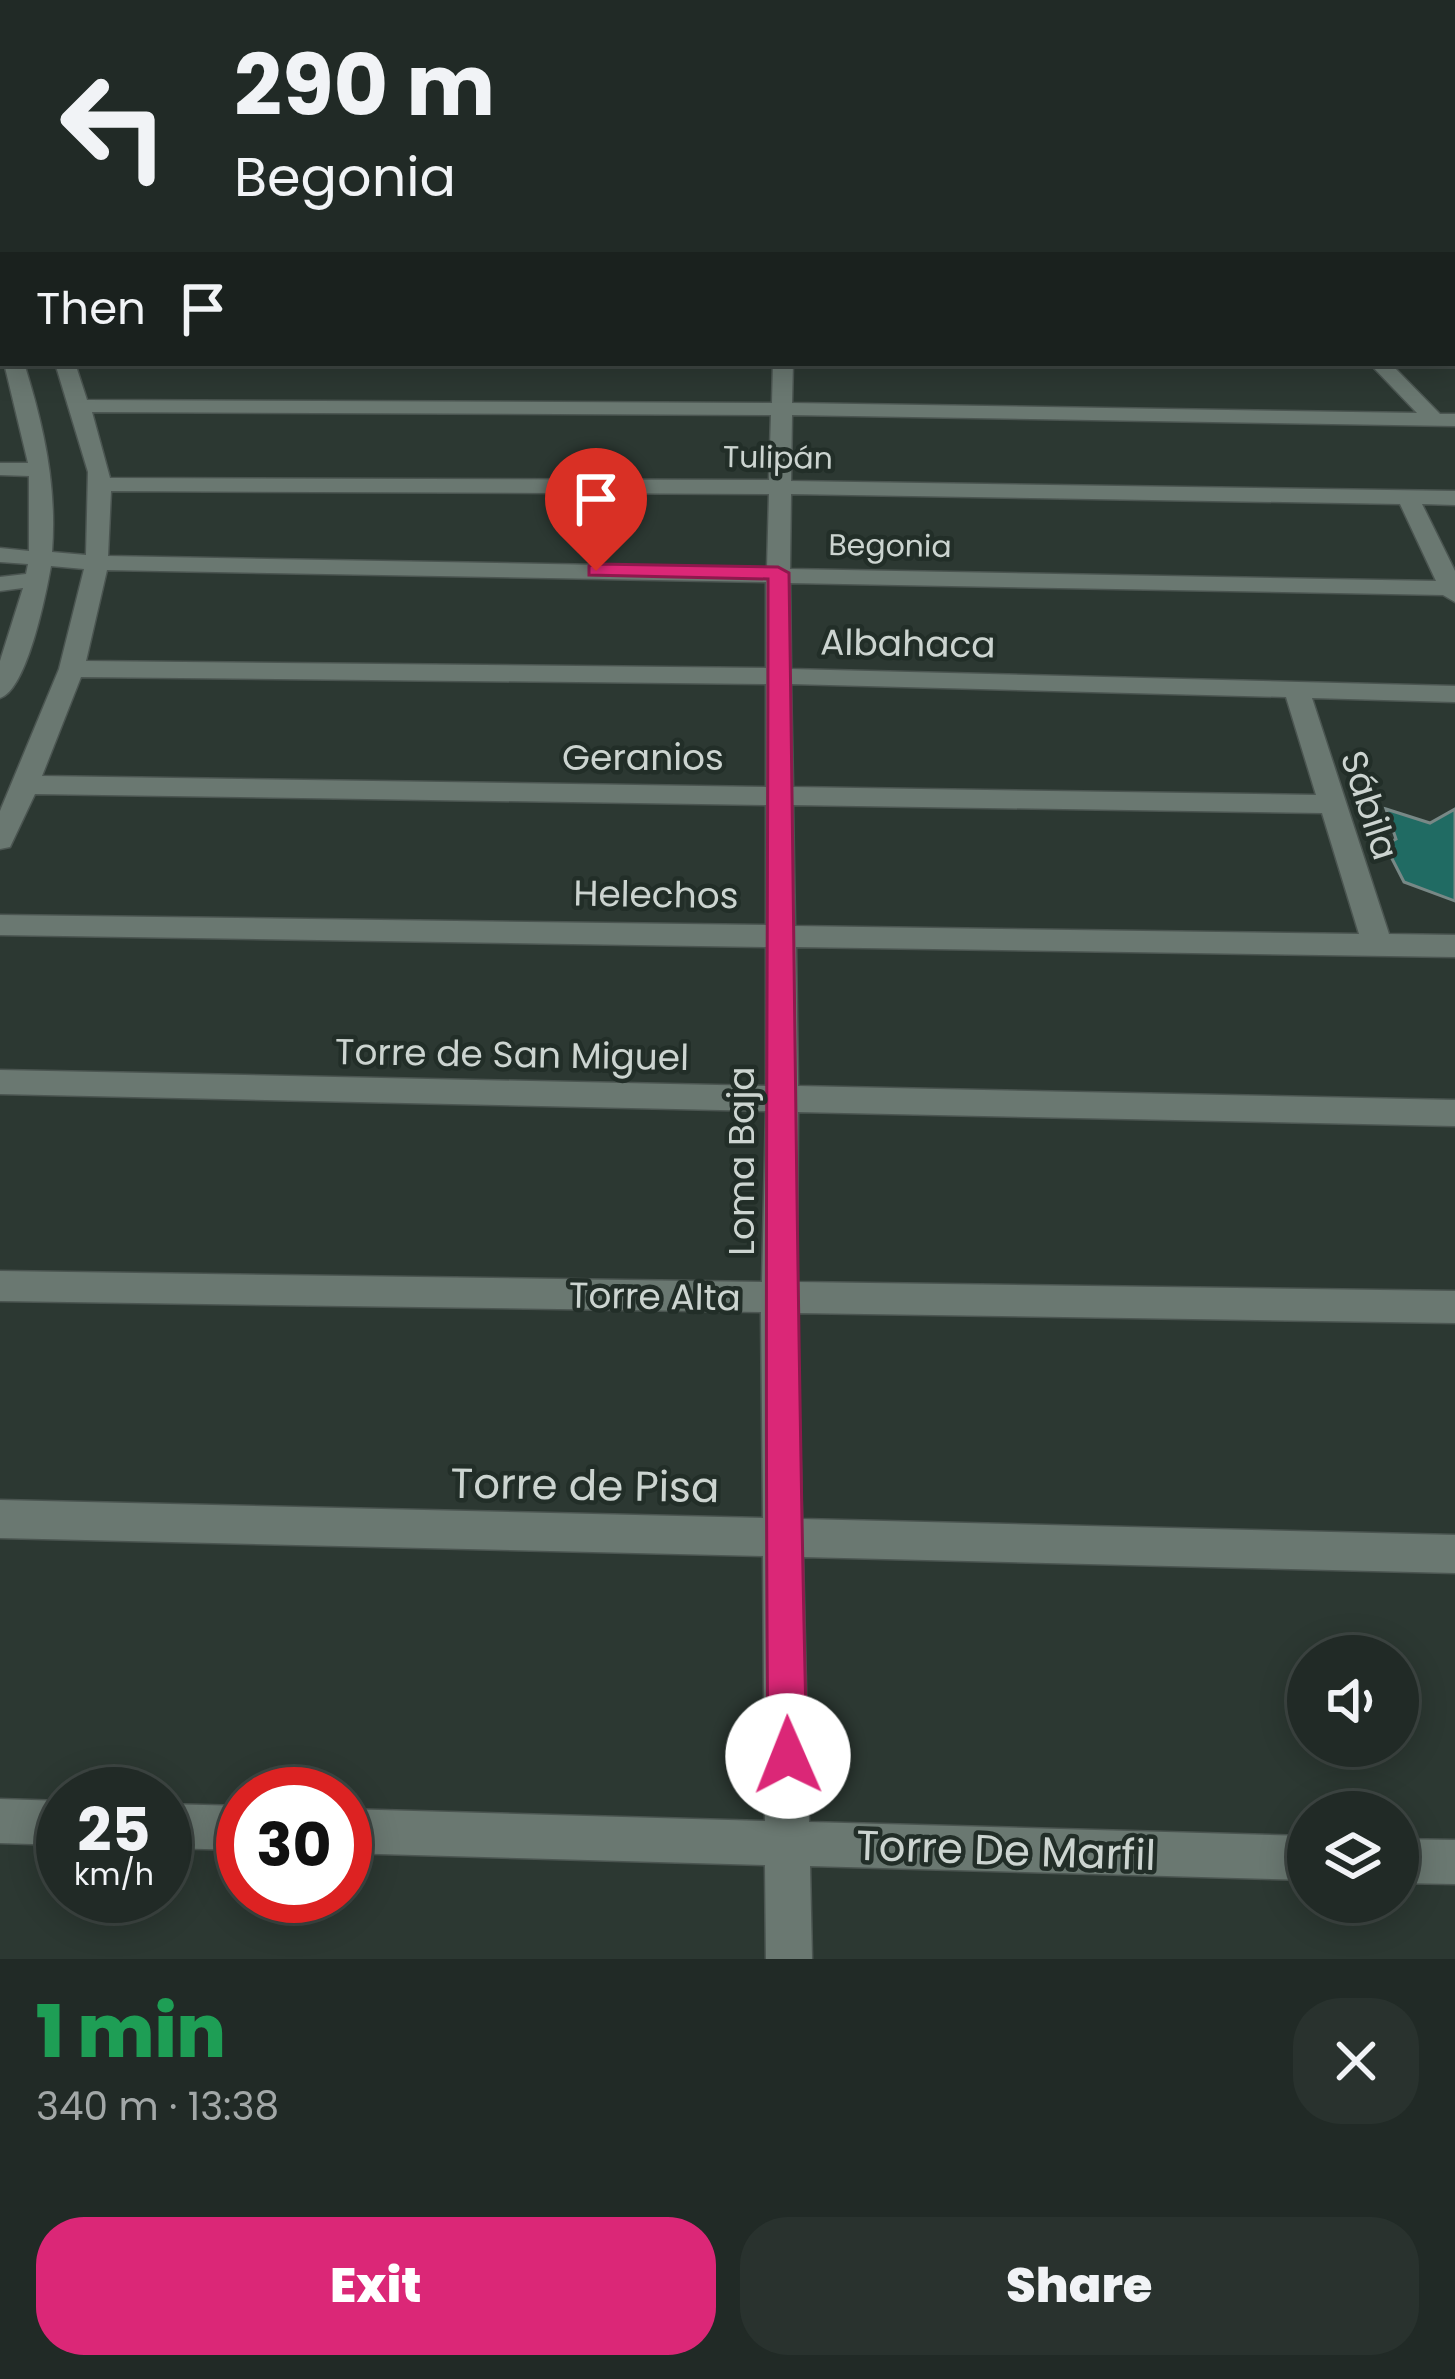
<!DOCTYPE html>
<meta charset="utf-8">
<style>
body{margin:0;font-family:Poppins,sans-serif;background:#29322e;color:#f1f3f6;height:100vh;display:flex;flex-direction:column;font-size:45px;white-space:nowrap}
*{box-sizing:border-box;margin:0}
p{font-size:39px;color:#a2a7a7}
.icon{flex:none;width:66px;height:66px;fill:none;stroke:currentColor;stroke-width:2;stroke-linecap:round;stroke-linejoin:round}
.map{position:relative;height:1959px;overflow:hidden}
.side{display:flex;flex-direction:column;background:#212a26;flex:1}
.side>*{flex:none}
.hud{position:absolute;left:0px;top:0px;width:1455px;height:366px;box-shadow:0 6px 30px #0003,0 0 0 3px #3e4643;background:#212a26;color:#f1f3f6;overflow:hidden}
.buttons{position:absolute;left:1287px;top:1635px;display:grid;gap:24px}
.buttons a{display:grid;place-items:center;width:132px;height:132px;border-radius:50%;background:#212a26;box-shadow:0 6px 30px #0003,0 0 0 3px #3e4643;font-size:60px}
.speed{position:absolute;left:36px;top:1767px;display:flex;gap:24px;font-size:60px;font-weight:700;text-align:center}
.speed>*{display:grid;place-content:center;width:156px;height:156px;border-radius:50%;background:#212a26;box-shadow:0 6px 30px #0003,0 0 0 3px #3e4643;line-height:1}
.speed small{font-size:30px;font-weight:400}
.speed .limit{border:18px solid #d22;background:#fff;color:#111}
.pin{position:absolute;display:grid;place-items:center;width:102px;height:102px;color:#fff;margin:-123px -51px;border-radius:50% 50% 50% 0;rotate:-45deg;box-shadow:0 0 12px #0007}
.pin .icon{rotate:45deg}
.me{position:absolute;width:132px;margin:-66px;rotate:359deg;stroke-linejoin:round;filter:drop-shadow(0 0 9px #0008)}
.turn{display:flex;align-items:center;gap:42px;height:252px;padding:0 36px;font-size:54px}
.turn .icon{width:156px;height:156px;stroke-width:2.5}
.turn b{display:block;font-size:84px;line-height:102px}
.then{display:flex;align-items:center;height:114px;padding:0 36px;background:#0003;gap:24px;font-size:45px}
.round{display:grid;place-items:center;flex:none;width:126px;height:126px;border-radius:48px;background:#29322e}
.overview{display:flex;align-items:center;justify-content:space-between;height:204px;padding:0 36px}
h1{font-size:72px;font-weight:800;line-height:90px;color:#1e9e55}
.cta{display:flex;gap:24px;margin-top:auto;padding:24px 36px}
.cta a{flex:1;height:138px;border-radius:48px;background:#db2777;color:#fff;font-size:48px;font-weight:800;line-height:138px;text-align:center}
.cta a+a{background:#29322e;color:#f1f3f6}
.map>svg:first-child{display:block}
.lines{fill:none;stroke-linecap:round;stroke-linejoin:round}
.canal{fill:#208794;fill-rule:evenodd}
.building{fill:#206b63;stroke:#788886;stroke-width:3}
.minor-casing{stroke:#4b5551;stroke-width:3}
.major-casing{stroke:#4b5551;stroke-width:3}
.minor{fill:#6a7871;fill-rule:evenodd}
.major{fill:#64945f;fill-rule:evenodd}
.route{fill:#db2777;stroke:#8e194d;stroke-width:3}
.labels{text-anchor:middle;stroke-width:9;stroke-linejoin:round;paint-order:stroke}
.far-street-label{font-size:30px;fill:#ccd4d0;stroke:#222e28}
.street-label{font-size:36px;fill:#ccd4d0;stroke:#222e28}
.near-street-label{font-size:42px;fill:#ccd4d0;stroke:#222e28}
</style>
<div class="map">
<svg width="1455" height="1959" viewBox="0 0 1455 1959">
<rect width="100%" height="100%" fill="#2c3832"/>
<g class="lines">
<rect class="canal" x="1452" y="149" width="3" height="12"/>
</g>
<path class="building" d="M1386,809L1430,823L1455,809V901L1404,882L1385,845L1396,839Z"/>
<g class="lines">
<defs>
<g id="minor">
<path d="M254,0H285L252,3Z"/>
<path d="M339,0H353L355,3H341Z"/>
<path d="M1199,0H1236L1197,3Z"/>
<path d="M1296,0H1313L1315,3H1298Z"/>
<path d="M1416,0H1433L1435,3H1418Z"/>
<path d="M1452,14L1455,15V24L1452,23Z"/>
<path d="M0,38H3L0,47Z"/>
<rect x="0" y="77" width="3" height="10"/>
<path d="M1452,89L1455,90V100L1452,99Z"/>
<rect x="0" y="119" width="3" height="10"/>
<path d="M0,155L3,156V174L0,173Z"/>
<path d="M0,316L3,317V337L0,336Z"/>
<path d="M4,363H24C44,427 57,486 52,552L86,555L88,472L55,363H75L87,400L772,403L773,363H793L792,403L1417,413L1369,363H1390L1440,414H1455V426L792,415L791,481L1455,491V505L1422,504L1455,571V602L1443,595L790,583L791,669L1455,686V702L1312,698L1389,934L1455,935V957L796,947L798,1086L1455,1100V1126L798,1112L797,1282L1455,1291V1323L797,1313L802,1519L1455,1535V1573L803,1557L809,1822L1308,1836V1880L810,1866L812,1959H766L765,1865L345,1853V1809L765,1821L763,1556L0,1538V1500L763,1518L761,1312L0,1301V1271L762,1282L766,1111L0,1094V1070L766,1086V947L0,935V915L766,925V805L35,794L10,847L0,849V811L59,669L84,569L51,566C46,594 27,690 0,698V661L23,588L0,591V577L26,574L28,564L0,562V548L29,551V476L0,475V463H28ZM92,412L771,415L769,480L110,478ZM111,491L769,494L767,568L108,556ZM791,494L1400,504L1436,581L790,569ZM107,570L766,582V668L86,661ZM81,677L766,684V787L42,776ZM791,684L1286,697L1316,795L793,787ZM793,805L1322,813L1359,934L795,926Z"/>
<path d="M0,1799L63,1801V1845L0,1843Z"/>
<path d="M165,1804L243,1806V1850L165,1848Z"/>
<path d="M1398,1839L1455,1840V1884L1398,1883Z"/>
</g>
<g id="major">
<path d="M1084,0H1102L1104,3H1086Z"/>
<rect x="1452" y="255" width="3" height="13"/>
<path d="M1452,280L1455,281V295L1452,294Z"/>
</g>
</defs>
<use href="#minor" class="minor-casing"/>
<use href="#major" class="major-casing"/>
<use href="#minor" class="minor"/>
<use href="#major" class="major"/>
</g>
<path class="route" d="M596,564L778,567L789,573C795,968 797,1362 807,1756L802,1770L788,1776L774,1770L768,1756C764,1364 768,972 768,579L589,575V566Z"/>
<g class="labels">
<g class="far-street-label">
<text transform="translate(778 458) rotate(1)" y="10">Tulipán</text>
<text transform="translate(890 546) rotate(1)" y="10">Begonia</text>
</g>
<g class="street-label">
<text transform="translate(908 643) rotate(1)" y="13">Albahaca</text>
<text x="643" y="770">Geranios</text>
<text transform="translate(1370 805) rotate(72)" y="13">Sábila</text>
<text transform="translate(656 894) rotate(1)" y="13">Helechos</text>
<text transform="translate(512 1054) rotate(1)" y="13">Torre de San Miguel</text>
<text transform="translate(741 1161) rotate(-90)" y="13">Loma Baja</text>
<text transform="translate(655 1296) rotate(1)" y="13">Torre Alta</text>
</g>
<g class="near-street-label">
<text transform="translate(585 1485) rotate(1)" y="15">Torre de Pisa</text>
<text transform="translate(1006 1850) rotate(2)" y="15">Torre De Marfil</text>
</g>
</g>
</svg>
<div class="buttons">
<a><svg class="icon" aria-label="sound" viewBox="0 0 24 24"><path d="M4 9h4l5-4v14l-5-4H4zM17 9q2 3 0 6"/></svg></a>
<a><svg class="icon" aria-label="layers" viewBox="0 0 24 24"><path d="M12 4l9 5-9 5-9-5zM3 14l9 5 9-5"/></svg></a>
</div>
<div class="speed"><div>25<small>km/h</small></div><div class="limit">30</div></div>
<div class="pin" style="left:596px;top:571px;background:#d93025"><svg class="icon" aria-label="arrive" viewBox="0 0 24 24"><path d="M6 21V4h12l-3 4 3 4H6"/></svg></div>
<svg class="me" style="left:788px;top:1756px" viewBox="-20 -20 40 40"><circle r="19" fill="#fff"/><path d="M0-13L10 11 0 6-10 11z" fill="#db2777"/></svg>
<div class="hud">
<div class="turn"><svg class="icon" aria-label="left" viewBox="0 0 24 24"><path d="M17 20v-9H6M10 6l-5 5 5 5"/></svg><div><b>290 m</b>Begonia</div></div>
<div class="then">Then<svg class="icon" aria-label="arrive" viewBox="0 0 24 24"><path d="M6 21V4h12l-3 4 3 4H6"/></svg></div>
</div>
</div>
<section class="side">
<div class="overview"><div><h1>1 min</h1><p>340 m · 13:38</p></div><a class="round"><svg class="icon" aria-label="close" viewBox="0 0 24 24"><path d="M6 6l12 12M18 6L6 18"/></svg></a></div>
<div class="cta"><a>Exit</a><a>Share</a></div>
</section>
